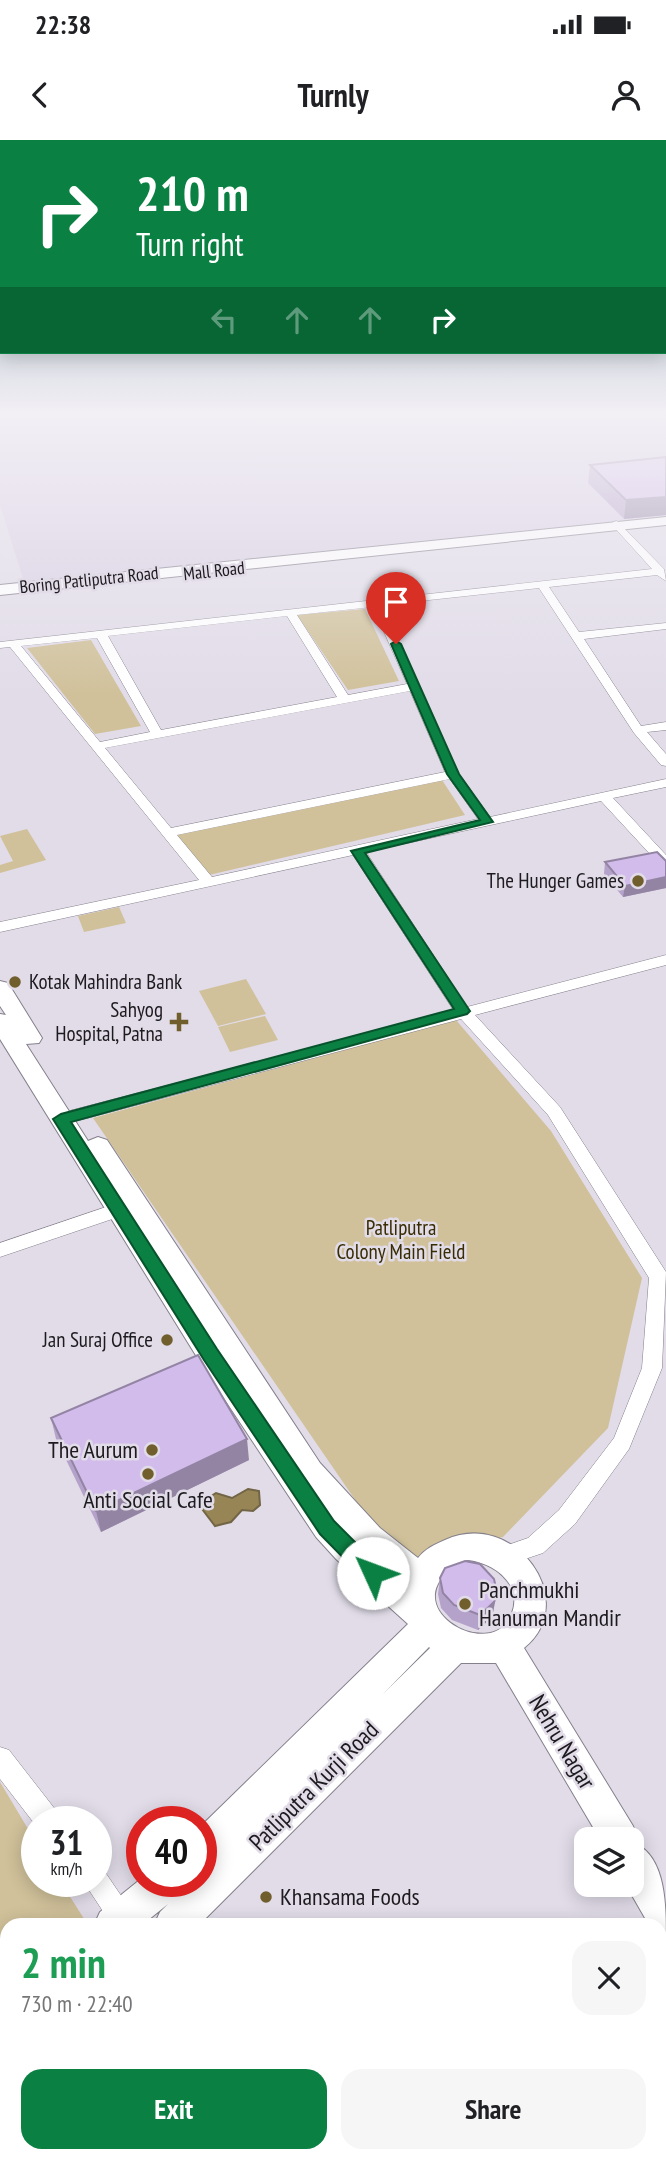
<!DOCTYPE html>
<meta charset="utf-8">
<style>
body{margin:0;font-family:"PT Sans Narrow",sans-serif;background:#f6f6f6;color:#202124;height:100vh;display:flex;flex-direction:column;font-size:26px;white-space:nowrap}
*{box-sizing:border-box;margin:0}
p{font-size:23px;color:#757577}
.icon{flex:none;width:38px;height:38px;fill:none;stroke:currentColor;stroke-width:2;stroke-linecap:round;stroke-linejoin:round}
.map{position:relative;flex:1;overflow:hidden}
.drawer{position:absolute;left:0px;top:1778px;width:667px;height:245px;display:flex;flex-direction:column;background:#fff;border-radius:21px 21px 0 0;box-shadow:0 4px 18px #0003}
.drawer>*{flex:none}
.guide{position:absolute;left:0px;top:0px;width:667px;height:214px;box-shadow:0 4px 18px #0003;background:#0b8043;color:#fff;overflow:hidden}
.buttons{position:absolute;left:574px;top:1687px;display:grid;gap:14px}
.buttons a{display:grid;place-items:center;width:70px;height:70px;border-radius:14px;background:#fff;box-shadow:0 4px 18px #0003;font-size:35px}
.speed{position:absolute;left:21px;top:1666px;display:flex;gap:14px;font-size:35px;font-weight:700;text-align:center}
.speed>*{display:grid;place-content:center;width:91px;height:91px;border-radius:50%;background:#fff;box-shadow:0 4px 18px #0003;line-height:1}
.speed small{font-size:18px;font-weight:400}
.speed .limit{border:10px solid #d22;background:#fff;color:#111}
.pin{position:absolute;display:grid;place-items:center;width:60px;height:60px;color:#fff;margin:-72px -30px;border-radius:50% 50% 50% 0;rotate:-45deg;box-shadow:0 0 7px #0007}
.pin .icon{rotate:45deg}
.me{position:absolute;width:77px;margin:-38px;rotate:313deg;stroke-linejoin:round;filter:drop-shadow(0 0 5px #0008)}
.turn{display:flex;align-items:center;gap:24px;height:147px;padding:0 21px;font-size:32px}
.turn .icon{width:91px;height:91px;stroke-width:2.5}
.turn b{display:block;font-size:49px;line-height:60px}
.lanes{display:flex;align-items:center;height:66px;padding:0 21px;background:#0003;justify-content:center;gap:35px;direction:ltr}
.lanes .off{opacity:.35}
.round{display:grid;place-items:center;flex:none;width:74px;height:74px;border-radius:21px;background:#f6f6f6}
.overview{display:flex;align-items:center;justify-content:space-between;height:119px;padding:0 21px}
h1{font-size:42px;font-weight:600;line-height:52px;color:#1e9e55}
.cta{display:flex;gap:14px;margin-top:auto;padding:14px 21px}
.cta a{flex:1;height:80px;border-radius:21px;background:#0b8043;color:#fff;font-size:28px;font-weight:600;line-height:80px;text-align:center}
.cta a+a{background:#f6f6f6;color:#202124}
.status{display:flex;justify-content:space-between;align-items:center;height:49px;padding:0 35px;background:#fff;direction:ltr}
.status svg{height:19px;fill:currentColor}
header{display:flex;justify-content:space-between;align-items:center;height:91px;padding:0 21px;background:#fff;font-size:32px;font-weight:600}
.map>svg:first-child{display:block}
.built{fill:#d8cfe3}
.green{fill:#d0c19a}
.water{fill:#978555;stroke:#726545;stroke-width:2}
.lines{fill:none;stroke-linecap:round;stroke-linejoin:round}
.street-casing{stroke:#85808c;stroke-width:1}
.secondary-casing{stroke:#85808c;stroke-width:2}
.street{fill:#fff;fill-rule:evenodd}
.secondary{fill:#fff;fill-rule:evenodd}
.wall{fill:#b5a2ca}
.shaded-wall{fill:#9384a4}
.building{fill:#d2bceb;stroke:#9384a4;stroke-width:2}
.route{fill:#0b8043;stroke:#07532c;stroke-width:2}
.poi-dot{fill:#715e2d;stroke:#e1dce8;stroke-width:2.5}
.labels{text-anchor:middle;stroke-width:5;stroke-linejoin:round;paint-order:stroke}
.far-street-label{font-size:18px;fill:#1d1b1f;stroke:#e1dce8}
.poi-label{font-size:21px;fill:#1d1b1f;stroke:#e1dce8;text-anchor:end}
.park-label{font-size:21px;fill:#392c02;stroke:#e1dce8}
.near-poi-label{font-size:24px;fill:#1d1b1f;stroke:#e1dce8;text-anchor:start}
.near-street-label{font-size:24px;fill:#1d1b1f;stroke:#e1dce8}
</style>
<div class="status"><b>22:38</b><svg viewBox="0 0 49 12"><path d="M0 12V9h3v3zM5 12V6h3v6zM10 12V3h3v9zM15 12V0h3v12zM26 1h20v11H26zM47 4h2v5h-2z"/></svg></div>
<header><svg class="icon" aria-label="back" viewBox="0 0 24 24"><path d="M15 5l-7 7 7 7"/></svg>Turnly<svg class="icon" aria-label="person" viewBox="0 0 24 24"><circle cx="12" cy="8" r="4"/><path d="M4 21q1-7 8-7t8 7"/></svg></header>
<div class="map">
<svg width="666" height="2023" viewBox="0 0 666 2023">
<rect width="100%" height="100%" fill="#e1dce8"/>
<path class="built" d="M0,273H666V377L25,445L0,365Z"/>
<g class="green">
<path d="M365,469L399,541L348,550L297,475Z"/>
<path d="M91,500L141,586L95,594L27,508Z"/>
<path d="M442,640L465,675L209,735L175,695Z"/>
<path d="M27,689L46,720L0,733V725L13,721L0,696Z"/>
<path d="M119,767L126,783L84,792L78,776Z"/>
<path d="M246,839L266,874L218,886L199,851Z"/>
<path d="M265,876L278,900L230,912L218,887Z"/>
<path d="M456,880L551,991L642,1138L608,1288L503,1397L483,1402L432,1429L371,1383L93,978Z"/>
<path d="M0,1642L37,1704V1741H60L88,1785H7V1846L0,1850Z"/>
</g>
<path class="water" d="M248,1349L259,1351L260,1365L253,1371L242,1370L231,1382L215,1386L202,1369L208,1358L216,1353L232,1358Z"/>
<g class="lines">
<defs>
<g id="street">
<path d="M617,381L664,429L666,441L657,435L549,447L579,492L666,483V489L584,499L641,586L666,582V590L647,592L666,614V626L661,625L634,593L539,448L383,465L459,634L490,677L666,639V647L613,658L666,715V727L661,726L601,661L366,712L467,867L666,815V825L475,875L560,967L666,1132L662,1228L629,1309L575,1384L543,1413L504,1426L496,1423L493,1416L496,1409L528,1398L559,1370L614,1298L642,1228L649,1138L548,975L461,879L61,985L55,983L52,979L55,975L61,973L454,871L353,715L0,792V782L199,740L10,507L0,508V502L652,429L613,386V382ZM373,467L407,544L348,555L297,475ZM287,476L337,557L161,590L108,496ZM97,498L150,592L100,602L21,506ZM410,551L445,632L171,688L105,608ZM450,639L478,679L212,737L177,695Z"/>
<path d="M118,1063L124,1065L127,1070L124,1075L0,1117V1103Z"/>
<path d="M0,1607L9,1610L58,1673L62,1682H37V1687L0,1639Z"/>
<path d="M96,1728L105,1732L141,1785H112L83,1741H96Z"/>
<path d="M200,2016H230L232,2023H202Z"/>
</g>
<g id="secondary">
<path d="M666,377V385L0,455V445Z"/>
<path d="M0,841L8,843L42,898L39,903L26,904L88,1001L98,997L107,1000L320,1323L380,1388L418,1418C426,1408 434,1405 445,1400C514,1368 582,1461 524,1508L633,1686L638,1699L636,1704C666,1718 666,1767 666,1797L660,1794V1785H649L626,1745H632V1699H600L496,1523H461L199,1785H154L160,1772L168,1764L142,1785H94L100,1772L142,1738V1741H185L181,1751L191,1741H201V1686L408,1484L336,1419L316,1397L200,1222L0,899V874L6,875L0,866ZM467,1420C492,1422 523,1443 512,1473C493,1528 381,1461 467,1420ZM429,1507L430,1508L383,1554Z"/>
<path d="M7,1831V1870L0,1873V1834Z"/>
<path d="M7,1877V1918L0,1921V1880Z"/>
</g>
</defs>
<use href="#street" class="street-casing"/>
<use href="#secondary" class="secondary-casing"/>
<use href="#street" class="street"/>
<use href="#secondary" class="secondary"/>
</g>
<g class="wall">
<path d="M666,317V375L624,379L588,343L590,325Z"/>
<path d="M666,721V748L623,757L604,734L605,722Z"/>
<path d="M51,1278L249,1320L101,1392L56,1299Z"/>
<path d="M440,1438L494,1468L492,1477L478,1490L452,1480L441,1468L438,1454Z"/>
</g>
<g class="shaded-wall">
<path d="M666,357V375L624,379L626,360Z"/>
<path d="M666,737V748L623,757L625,746Z"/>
<path d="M247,1299L249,1320L101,1392L96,1371Z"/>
<path d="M497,1453L492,1477L478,1490L480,1475Z"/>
</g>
<g class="building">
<path d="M666,317V357L626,360L590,325Z"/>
<path d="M657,712L666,721V737L625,746L605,722Z"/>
<path d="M198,1215L247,1299L96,1371L51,1278Z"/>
<path d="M465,1421L480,1424L494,1439L497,1453L494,1462L480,1475L454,1465L443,1453L440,1438L445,1428Z"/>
</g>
<linearGradient id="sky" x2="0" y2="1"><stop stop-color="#87a1ad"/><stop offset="0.49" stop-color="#f2eff5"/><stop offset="1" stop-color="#f2eff5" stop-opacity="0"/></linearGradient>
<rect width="666" height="556" fill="url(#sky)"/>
<path class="route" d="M396,501L401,504L459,634L493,682L365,713L470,871L467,874L71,982L217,1209L334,1381L380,1427L383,1433L380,1440L373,1443L365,1440L320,1394L204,1220L53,979L61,974L454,869L351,711L480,680L447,634L391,504Z"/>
<g class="poi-dot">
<circle cx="638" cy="741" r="7"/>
<circle cx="15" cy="842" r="7"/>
<path d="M175.5 871.5h7v7h7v7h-7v7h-7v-7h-7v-7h7z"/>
<circle cx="167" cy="1200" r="7"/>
<circle cx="152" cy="1310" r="7"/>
<circle cx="148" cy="1334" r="7"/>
<circle cx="465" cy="1464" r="7"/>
<circle cx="266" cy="1757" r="7"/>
</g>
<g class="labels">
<g class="far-street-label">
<text transform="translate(214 431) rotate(-6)" y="6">Mall Road</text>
<text transform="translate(89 440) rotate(-6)" y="6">Boring Patliputra Road</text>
</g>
<g class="poi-label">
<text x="624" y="748">The Hunger Games</text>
<text x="29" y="849" text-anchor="start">Kotak Mahindra Bank</text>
<text x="163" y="877">Sahyog<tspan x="163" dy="24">Hospital, Patna</tspan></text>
<text x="153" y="1207">Jan Suraj Office</text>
</g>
<g class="park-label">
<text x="401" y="1095">Patliputra<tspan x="401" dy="24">Colony Main Field</tspan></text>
</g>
<g class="near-poi-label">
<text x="138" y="1318" text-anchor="end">The Aurum</text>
<text x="148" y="1368" text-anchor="middle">Anti Social Cafe</text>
<text x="479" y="1458">Panchmukhi<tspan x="479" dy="28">Hanuman Mandir</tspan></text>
<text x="280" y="1765">Khansama Foods</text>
</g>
<g class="near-street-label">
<text transform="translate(562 1602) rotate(59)" y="8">Nehru Nagar</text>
<text transform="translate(314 1646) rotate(-45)" y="8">Patliputra Kurji Road</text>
</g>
</g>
</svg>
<div class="buttons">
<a><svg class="icon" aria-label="layers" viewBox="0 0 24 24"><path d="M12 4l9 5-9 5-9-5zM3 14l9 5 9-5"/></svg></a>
</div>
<div class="speed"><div>31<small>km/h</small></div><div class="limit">40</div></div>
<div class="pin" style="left:396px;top:504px;background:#d93025"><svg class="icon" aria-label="arrive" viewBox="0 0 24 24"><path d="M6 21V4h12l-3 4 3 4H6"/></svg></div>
<svg class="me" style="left:373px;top:1433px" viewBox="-20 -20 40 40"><circle r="19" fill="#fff"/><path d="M0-13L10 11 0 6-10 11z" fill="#0b8043"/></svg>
<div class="guide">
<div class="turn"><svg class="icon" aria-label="right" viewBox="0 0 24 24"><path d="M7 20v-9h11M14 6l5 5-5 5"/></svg><div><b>210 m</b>Turn right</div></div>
<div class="lanes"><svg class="icon off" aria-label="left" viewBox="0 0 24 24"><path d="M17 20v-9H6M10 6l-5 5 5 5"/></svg><svg class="icon off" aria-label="ahead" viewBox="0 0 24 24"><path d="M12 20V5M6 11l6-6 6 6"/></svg><svg class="icon off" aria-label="ahead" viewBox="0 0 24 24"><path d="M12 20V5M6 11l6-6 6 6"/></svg><svg class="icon" aria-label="right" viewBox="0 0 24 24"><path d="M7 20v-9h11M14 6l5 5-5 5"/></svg></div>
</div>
<section class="drawer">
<div class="overview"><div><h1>2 min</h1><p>730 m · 22:40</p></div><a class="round"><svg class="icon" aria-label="close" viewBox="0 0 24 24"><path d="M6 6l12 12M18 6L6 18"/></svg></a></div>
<div class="cta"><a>Exit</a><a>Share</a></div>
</section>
</div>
